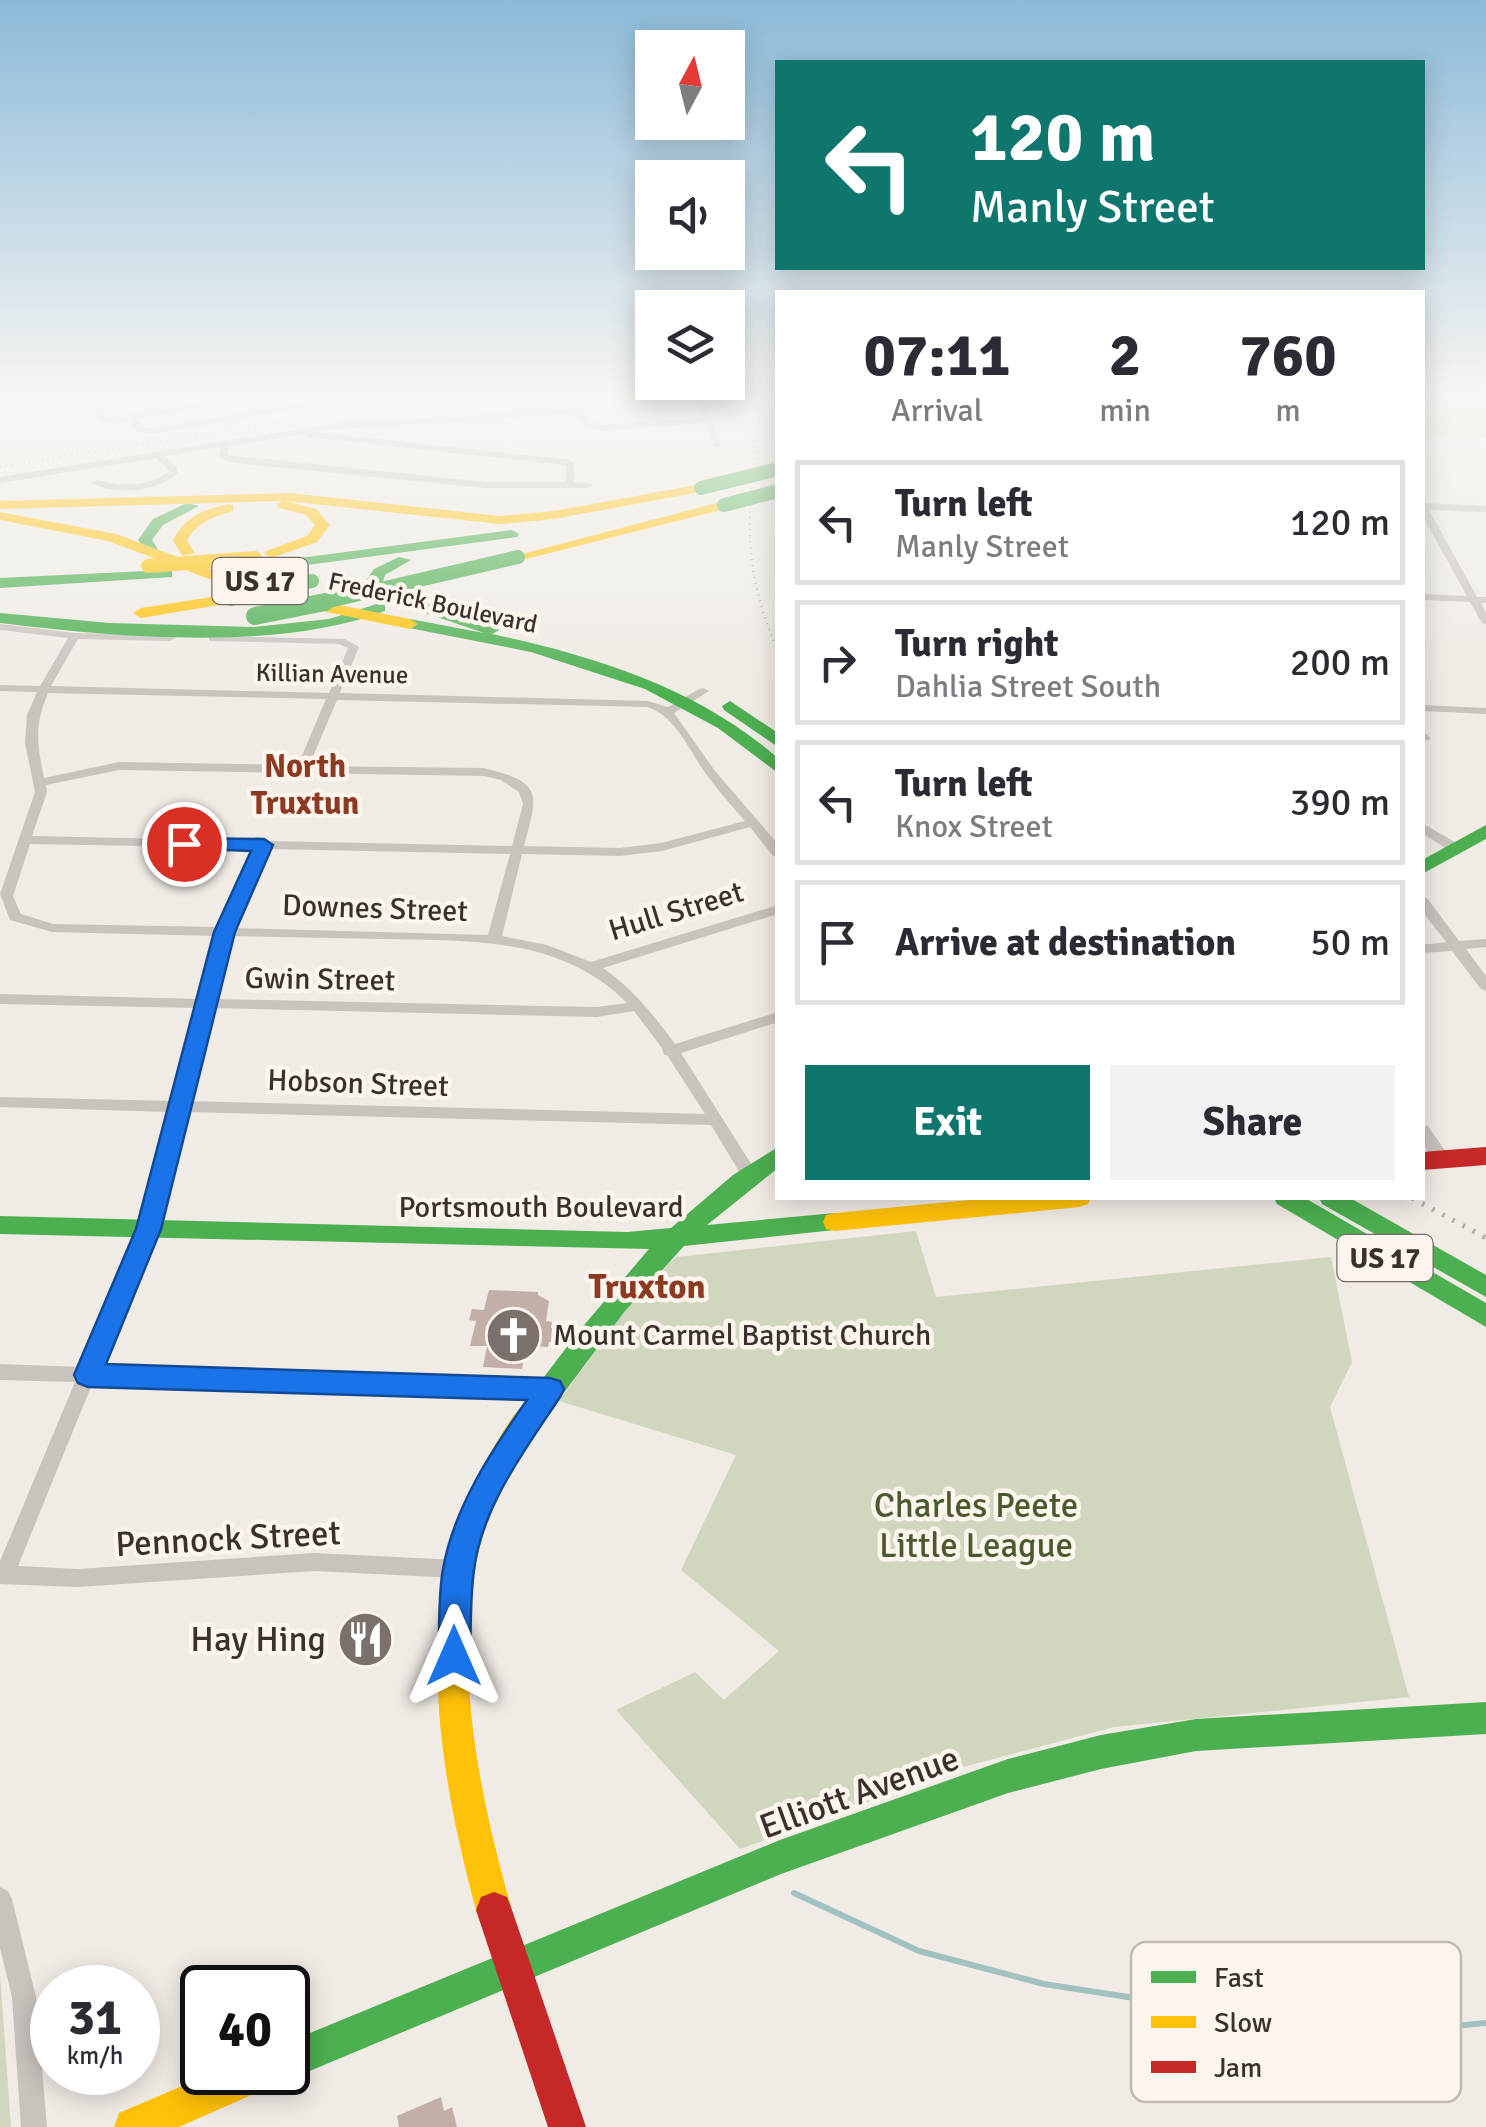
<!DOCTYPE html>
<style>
body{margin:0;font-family:Signika,sans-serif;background:#f2f2f3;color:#2b2b33;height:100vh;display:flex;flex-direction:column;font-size:38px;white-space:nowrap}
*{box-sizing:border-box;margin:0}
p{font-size:32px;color:#7c7c81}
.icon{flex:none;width:55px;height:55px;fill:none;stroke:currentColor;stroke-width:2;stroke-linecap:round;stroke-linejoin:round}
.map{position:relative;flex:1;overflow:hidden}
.side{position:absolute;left:775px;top:290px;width:650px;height:910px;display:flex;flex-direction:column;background:#fff;border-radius:0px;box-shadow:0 5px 25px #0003}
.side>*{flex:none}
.banner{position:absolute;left:775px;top:60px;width:650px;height:210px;border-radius:0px;box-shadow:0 5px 25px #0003;background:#0f766e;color:#fff;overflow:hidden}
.needle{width:65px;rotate:7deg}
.controls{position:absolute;left:635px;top:30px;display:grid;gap:20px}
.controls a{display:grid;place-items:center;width:110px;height:110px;border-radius:0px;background:#fff;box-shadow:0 5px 25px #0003;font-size:50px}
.speed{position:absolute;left:30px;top:1965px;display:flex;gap:20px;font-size:50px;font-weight:700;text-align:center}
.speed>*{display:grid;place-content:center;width:130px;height:130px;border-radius:50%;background:#fff;box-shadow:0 5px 25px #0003;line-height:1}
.speed small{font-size:25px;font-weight:400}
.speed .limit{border:5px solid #111;border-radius:15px;background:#fff;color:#111}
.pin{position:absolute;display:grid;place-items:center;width:85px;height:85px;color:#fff;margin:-42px;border:5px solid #fff;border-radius:50%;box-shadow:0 2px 10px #0007}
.me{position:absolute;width:110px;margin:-55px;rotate:0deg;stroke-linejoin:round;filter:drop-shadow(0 0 8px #0008)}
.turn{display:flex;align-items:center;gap:35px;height:210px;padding:0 30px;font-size:45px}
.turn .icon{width:130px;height:130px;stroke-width:2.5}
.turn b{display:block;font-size:70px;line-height:85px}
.eta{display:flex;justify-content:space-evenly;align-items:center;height:170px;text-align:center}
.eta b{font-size:60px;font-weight:700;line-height:70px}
.action{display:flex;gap:20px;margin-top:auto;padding:20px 30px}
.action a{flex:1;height:115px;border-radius:0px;background:#0f766e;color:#fff;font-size:40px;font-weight:700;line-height:115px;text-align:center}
.action a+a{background:#f2f2f3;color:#2b2b33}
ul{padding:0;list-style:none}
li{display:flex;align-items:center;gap:30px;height:125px;margin:0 20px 15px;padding:0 10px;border:5px solid #e1e1e2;border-radius:0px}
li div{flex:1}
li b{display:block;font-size:38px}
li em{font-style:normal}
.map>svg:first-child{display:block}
.green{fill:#d1d6bf}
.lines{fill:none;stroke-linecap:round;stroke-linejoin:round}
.stream{stroke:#a1c2c1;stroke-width:6}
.building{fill:#c3afa7}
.street{fill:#c9c3be;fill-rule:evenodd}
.fast{fill:#4caf50;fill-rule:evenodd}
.slow{fill:#ffc107;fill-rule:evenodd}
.jam{fill:#c62828;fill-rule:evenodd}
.rail-far1{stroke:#b1aca8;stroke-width:2.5;stroke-dasharray:1 5;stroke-linecap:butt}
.rail{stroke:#b1aca8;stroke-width:5;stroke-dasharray:2.5 9;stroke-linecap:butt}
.fast-bridge-far1{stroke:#4caf50;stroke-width:14}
.fast-bridge{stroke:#4caf50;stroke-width:18}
.slow-bridge{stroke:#ffc107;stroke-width:14}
.route{fill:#1a73e8;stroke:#114b97;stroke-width:2.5}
.labels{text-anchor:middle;stroke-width:9;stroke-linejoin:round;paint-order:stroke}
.far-street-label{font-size:25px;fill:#3b302b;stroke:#fbf5ee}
.shield{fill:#fbf5ee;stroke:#756b66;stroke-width:2.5}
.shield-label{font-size:28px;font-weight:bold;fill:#3b302b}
.street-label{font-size:30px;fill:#3b302b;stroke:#fbf5ee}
.poi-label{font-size:30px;fill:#3b302b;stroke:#fbf5ee;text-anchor:start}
.neighbourhood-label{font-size:32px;font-weight:bold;fill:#8c3b22;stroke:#fbf5ee}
.quarter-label{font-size:35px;font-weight:bold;fill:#8c3b22;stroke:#fbf5ee}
.near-park-label{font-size:35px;fill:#4a5a2e;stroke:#fbf5ee}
.near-street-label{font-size:35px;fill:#3b302b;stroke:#fbf5ee}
.near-poi-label{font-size:35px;fill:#3b302b;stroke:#fbf5ee;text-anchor:end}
.key{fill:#fbf5ee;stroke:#c1bab4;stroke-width:2.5}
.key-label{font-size:28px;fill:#3b302b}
</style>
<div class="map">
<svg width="1486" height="2127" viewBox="0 0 1486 2127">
<rect width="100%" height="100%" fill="#f0ebe5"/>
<g class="green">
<path d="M1423,398H1486V437L1423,434Z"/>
<path d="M916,1231L936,1297L1331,1257L1352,1362L1330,1407L1409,1697L1114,1727L963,1767L740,1849L616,1710L695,1672L724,1700L779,1651L681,1570L736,1455L559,1401L649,1278L677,1257Z"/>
<path d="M0,1974L11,2127H0Z"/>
</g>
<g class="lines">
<path class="stream" d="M794,1893L919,1951L1044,1984L1173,2004L1433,2028L1486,2023"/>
</g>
<g class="building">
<path d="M489,1290L538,1292V1295L549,1301L546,1321L552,1322L551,1328H557L555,1342H549L548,1347L526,1346L522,1369L483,1367L487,1346H470L476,1321L469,1320L472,1309L484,1310Z"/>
<path d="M384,1628V1644L345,1651V1634Z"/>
<path d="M441,2097L444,2111L452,2107L457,2127H399L397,2116Z"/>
</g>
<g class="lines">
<g class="street">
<path d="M86,398H94L105,416L111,418L232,398H249L137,419L144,428H152L337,398H354L152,434L138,432L129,420L110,424L99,420Z"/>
<path d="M137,398H158L138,402L134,400Z"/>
<path d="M698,398H706L721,448L714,446L706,423L602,431L585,426L579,417L567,414L338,429L315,432L570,460L574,463V482L590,483L592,485L587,488H485L235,463L219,458L220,447L165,456L178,469V473C157,492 117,496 92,483L97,480C121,487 149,487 170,471L156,458L0,483V477L338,423L567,410L585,413L591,422L602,425L704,418ZM303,434L307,437L566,465V482H485L227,455L229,446Z"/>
<path d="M1422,503L1486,506V512L1429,510L1477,597H1486V603H1481L1486,612V624L1482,623L1470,602L1422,600V594L1467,596L1422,515Z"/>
<path d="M0,624L75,633L170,635L175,638L170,641L78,639L51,686L329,693L348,648L339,644L209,641V637L213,636L345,639L359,647L340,693L648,701L668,707L699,689L703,688L709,691L674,713L715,771L778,844V857L773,856L750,827L662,851L620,856L522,854L502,936L547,945L591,962L778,905V914L603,968C632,988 654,1015 675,1044L778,1012V1022L681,1053L755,1170L757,1174L755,1178H743L711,1125L186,1112L156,1229L100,1368L550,1381L556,1384L559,1389L556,1394L550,1397L93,1382L18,1566L78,1569L314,1553L458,1560L465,1562L468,1569L465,1576L458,1578L314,1571L78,1587L0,1584V1561L75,1382L0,1380V1364L82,1367L140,1229L170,1112L0,1107V1097L173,1101L197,1008L0,1004V994L200,999L216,936L52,932L10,920L0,894L35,792L25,743L27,715L37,692L0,691V685L40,686L68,638L0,630ZM48,693L326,699L298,765L119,762L44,778C37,743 34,726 48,693ZM337,700L647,707C677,716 691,755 709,778C720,793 733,807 745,821L661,843L620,848L524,846C538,793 544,783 484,768L309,766ZM119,770L484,776L501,780L519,792L523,804L512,846L32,836L47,792L46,785ZM30,844L255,848L219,927L53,924L21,914L13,896ZM268,849L510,854L488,935L233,928ZM230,936C281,937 332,938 383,939C470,941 560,936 627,1003L597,1007L214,999ZM212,1008L597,1017L634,1011L662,1048L664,1055H667L705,1114L188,1101Z"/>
<path d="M1422,705L1486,708V714L1422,711Z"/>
<path d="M1422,731L1431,738L1429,740L1422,741Z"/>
<path d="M1422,823L1460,845L1461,848L1460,851H1450L1422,833Z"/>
<path d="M1422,897L1427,898L1459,941L1486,939V947L1466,949L1486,976V991L1481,989L1452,951L1422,953V945L1446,942L1422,911Z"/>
<path d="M1422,1125L1428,1126L1448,1155L1450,1159L1448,1163H1436L1422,1143Z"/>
<path d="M0,1887L8,1891L12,1899L36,1997L47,2127H21L12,1997L0,1948Z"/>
</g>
<g class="fast">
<path d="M187,503L199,506L163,525L152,540L159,551L147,554L138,540L153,519Z"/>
<path d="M512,530L519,534L517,537L262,571L255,567L262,563Z"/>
<path d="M399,557L411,560L385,575L381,588L497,627L499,630L492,634C597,657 695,687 778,758V773L718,728L645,689L531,652L404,627L402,624L410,619L484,633L370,594L364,584L374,569Z"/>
<path d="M167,570L172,571V577L0,588V578Z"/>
<path d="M380,603L385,605V611C277,652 115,637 0,623V613L110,623L254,627L329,619Z"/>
<path d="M730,701L778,733V747L724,710L722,706Z"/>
<path d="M1486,825V839L1422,874V860Z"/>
<path d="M778,1147V1168L707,1225L835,1213L844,1215L847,1222L844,1229L684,1246L625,1311L545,1418L535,1422L525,1418L521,1410L525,1402L579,1331L649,1249L0,1234V1216L627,1232L671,1228L733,1175Z"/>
<path d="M1274,1198H1305L1486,1303V1327L1277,1204Z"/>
<path d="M1319,1198H1350L1486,1275V1297L1322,1204Z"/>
<path d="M1486,1702V1734L1196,1751L1101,1769L1008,1793L781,1874L288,2080L274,2072H288V2042L780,1840L1008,1759L1101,1735L1196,1719Z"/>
</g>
<g class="slow">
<path d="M701,484L708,488L706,491L554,519L500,524L286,501L316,509L330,525L317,542L271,558L264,554L266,551L307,536L315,525L306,515L279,508L277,505L282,501L0,509V501L290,493L500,516L554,511Z"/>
<path d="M724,501L729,502V508L518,561L511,557Z"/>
<path d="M228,504L233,505V511C214,517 196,522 187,541L195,553L183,556L173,541C184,517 203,510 228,504Z"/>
<path d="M0,512L116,534L272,592L410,619L418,624L410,629L263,599L108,541L0,520Z"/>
<path d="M231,594L236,596V602L141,618L133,613L141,608Z"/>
<path d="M990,1198H1091L1088,1204L1079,1207L835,1231L826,1229L823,1222L826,1215L835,1213Z"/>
<path d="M535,1398L545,1402L549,1410C531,1447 503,1477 489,1517C445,1637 478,1791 512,1910L507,1923L494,1928L481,1923L476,1910C436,1761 408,1589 492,1450C503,1433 516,1405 535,1398Z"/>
<path d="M215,2072H280L274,2085L179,2127H114L119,2113Z"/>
</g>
<g class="jam">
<path d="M1486,1147V1165L1422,1170V1152Z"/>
<path d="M494,1892L507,1897L512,1910L586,2127H548L476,1910L481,1897Z"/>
</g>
<g class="rail-far1">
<path d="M762,398C750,497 736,556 778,651"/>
<path d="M0,467L433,398"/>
</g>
<path class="rail" d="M1412,1198L1486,1238"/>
<g class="fast-bridge-far1">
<path d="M701,488L778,469"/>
<path d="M724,505L778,491"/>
<path d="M231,599L312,581"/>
<path d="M312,605L518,557"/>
</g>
<path class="fast-bridge" d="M255,616L325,602"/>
<path class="slow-bridge" d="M148,566L255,558"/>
</g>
<linearGradient id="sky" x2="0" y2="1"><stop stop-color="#8bbad8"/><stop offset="0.57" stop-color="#f8f6f3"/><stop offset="1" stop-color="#f8f6f3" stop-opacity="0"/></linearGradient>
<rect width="1486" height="696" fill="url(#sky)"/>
<path class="route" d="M184,838L264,839L273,845L235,932L161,1229L106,1364L550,1378L560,1381L564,1389L560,1397C525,1450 482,1506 474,1570C470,1598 471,1628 470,1656L465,1667L454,1672L443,1667L438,1656C440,1628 438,1597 443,1569C454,1507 492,1450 527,1400L88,1387L78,1383L74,1375L136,1229L214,932L251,851L177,848V840Z"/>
<defs>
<symbol id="church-disc" viewBox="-11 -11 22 22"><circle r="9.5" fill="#7a716c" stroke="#fbf5ee"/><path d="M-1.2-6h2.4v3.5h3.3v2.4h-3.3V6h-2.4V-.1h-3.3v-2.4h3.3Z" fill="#fff"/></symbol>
<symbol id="restaurant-disc" viewBox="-11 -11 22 22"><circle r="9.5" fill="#7a716c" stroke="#fbf5ee"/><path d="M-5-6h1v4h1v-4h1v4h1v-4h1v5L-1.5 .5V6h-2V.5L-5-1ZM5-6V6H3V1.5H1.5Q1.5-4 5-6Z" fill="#fff"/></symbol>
</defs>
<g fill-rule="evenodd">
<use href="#church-disc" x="482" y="1304" width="63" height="63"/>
<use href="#restaurant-disc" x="334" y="1608" width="63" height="63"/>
</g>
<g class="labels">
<g class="far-street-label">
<text transform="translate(433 602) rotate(12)" y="9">Frederick Boulevard</text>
<text transform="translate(332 673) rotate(1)" y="9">Killian Avenue</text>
</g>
<g class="shield">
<rect x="212.5" y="558" width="95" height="46" rx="8"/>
<rect x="1337.5" y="1235" width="95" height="46" rx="8"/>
</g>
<g class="shield-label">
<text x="260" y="591">US 17</text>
<text x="1385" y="1268">US 17</text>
</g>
<g class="street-label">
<text transform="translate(375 908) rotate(2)" y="10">Downes Street</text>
<text transform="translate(676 911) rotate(-17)" y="10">Hull Street</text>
<text transform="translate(320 979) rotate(1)" y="10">Gwin Street</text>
<text transform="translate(358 1083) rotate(2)" y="10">Hobson Street</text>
<text x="541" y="1217">Portsmouth Boulevard</text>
</g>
<g class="poi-label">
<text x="553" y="1345">Mount Carmel Baptist Church</text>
</g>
<g class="neighbourhood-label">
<text x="305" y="777">North<tspan x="305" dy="37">Truxtun</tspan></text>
</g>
<g class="quarter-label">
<text x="647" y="1298">Truxton</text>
</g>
<g class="near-park-label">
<text x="976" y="1517">Charles Peete<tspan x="976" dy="40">Little League</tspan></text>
</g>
<g class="near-street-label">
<text transform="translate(228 1538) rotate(-3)" y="12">Pennock Street</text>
<text transform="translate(859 1792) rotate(-20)" y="12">Elliott Avenue</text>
</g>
<g class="near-poi-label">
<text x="326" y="1651">Hay Hing</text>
</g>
</g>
<rect x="1131" y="1942" width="330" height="160" rx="15" class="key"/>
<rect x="1151" y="1971" width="45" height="12" fill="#4caf50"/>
<rect x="1151" y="2016" width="45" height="12" fill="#ffc107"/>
<rect x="1151" y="2061" width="45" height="12" fill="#c62828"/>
<g class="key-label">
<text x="1214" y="1987">Fast</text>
<text x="1214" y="2032">Slow</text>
<text x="1214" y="2077">Jam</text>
</g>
</svg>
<div class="controls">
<a><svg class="needle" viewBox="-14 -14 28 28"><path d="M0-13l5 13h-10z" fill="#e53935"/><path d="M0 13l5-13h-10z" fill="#7c7c81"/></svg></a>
<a><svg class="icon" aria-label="sound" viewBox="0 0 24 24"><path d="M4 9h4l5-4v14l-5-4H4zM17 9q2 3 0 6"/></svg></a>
<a><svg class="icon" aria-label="layers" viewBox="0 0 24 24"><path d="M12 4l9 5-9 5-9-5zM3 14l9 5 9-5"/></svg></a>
</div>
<div class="speed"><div>31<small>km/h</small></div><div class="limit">40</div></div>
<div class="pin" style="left:184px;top:844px;background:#d93025"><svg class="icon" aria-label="arrive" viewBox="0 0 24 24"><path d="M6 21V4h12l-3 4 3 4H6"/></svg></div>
<svg class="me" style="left:454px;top:1656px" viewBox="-20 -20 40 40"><path d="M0-17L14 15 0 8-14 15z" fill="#1a73e8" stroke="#fff" stroke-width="4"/></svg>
<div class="banner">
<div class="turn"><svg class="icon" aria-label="left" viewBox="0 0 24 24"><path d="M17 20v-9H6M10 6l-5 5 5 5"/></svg><div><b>120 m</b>Manly Street</div></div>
</div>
<section class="side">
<div class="eta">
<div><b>07:11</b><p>Arrival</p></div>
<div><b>2</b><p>min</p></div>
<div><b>760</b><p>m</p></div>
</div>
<ul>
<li><svg class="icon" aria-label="left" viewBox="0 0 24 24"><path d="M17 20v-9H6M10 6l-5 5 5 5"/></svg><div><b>Turn left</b><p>Manly Street</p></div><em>120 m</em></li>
<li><svg class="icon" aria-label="right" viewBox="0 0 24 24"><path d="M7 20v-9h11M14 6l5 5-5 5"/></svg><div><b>Turn right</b><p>Dahlia Street South</p></div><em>200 m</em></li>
<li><svg class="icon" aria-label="left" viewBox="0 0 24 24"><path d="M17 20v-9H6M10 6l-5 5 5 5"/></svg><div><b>Turn left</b><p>Knox Street</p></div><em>390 m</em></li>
<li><svg class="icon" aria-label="arrive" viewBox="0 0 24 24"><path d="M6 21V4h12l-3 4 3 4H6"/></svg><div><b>Arrive at destination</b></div><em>50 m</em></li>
</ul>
<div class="action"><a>Exit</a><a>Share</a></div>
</section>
</div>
